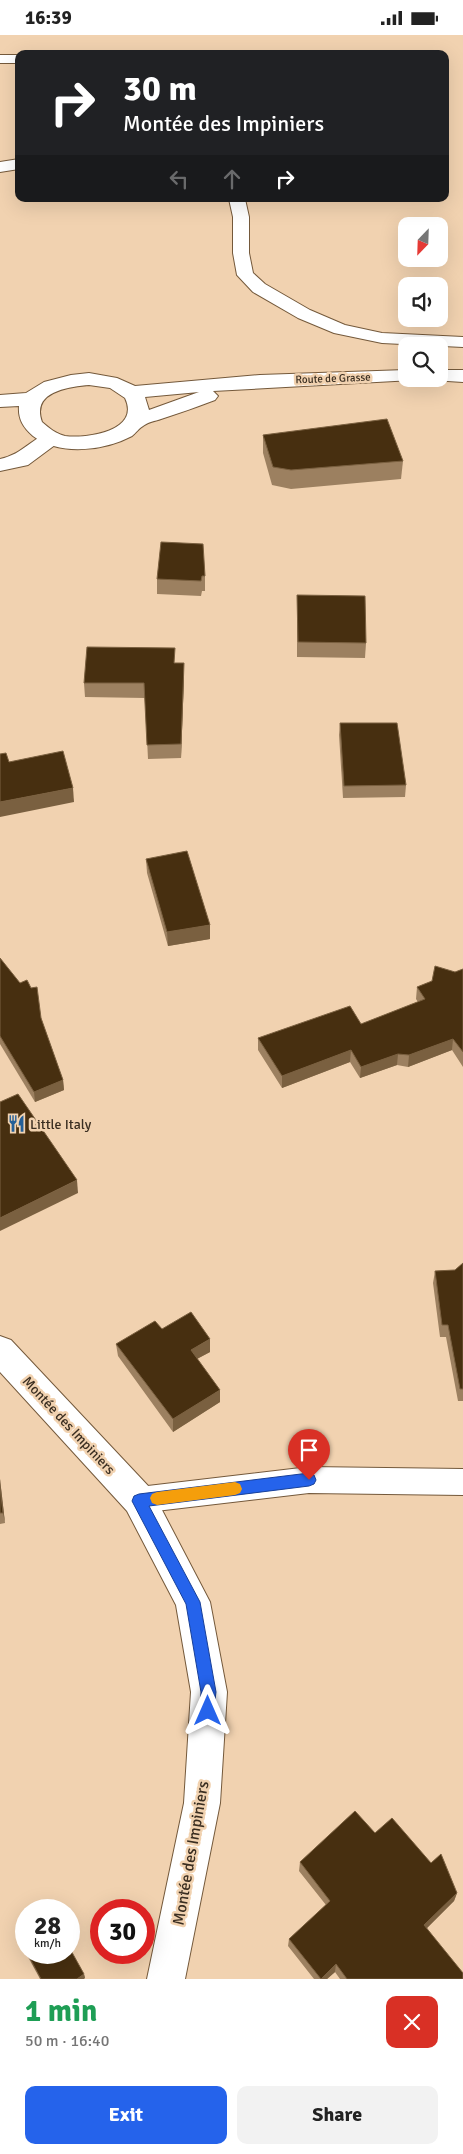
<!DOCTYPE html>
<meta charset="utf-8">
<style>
body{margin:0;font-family:Signika,sans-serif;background:#f2f2f2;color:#222;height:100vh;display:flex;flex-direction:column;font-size:19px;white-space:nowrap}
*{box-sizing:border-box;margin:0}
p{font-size:16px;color:#767676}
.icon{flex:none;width:28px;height:28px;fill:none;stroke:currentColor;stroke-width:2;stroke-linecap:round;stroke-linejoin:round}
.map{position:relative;height:1944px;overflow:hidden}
.drawer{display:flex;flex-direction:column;background:#fff;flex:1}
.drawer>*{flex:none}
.top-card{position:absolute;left:15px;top:15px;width:434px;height:152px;border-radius:10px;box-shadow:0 5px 20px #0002;background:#202124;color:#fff;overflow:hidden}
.needle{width:32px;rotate:203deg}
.buttons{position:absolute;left:398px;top:182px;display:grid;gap:10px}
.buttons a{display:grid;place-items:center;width:50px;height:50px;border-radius:10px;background:#fff;box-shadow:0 5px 20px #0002;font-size:25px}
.speed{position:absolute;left:15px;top:1864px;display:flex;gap:10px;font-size:25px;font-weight:700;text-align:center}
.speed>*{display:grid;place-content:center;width:65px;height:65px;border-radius:50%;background:#fff;box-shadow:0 5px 20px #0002;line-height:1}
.speed small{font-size:12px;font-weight:400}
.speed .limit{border:8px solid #d22;background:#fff;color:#111}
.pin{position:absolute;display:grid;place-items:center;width:42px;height:42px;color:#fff;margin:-51px -21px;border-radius:50% 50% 50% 0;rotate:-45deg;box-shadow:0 0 5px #0007}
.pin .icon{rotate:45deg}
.me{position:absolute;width:55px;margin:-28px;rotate:0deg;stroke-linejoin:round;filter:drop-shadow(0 0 4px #0008)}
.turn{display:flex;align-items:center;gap:18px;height:105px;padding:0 25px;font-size:22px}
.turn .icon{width:65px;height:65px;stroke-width:2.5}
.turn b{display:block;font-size:35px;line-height:42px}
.lanes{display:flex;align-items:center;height:48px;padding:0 25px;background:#0003;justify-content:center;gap:25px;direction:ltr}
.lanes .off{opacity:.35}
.round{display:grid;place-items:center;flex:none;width:52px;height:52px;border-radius:10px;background:#f2f2f2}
.headline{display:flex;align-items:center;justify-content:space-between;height:85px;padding:0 25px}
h1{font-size:30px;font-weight:700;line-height:38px;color:#1e9e55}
.action{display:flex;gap:10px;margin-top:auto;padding:10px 25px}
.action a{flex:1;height:58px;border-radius:10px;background:#2563eb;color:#fff;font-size:20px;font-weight:700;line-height:58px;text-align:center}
.action a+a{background:#f2f2f2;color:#222}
.status{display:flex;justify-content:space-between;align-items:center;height:35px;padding:0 25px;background:#fff;direction:ltr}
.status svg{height:14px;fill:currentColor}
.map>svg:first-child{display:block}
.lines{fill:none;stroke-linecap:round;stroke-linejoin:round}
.service-casing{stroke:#74593b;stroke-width:2}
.minor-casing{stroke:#74593b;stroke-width:2}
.secondary-casing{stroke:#74593b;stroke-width:2}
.service{fill:#fff;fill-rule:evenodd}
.minor{fill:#fff;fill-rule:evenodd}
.secondary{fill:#fff;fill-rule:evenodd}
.wall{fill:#9c8060}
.shaded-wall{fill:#7a6040}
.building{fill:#472f10;stroke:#7a6040}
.route{fill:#2563eb;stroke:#184099}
.slow{fill:#f59e0b}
.labels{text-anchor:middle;stroke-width:5;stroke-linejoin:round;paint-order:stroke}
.far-street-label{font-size:11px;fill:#3a2e21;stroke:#f1d2b0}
.poi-label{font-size:14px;fill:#3a2e21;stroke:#f1d2b0;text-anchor:start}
.street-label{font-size:14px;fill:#3a2e21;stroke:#f1d2b0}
.near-street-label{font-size:16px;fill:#3a2e21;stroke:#f1d2b0}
</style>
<div class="status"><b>16:39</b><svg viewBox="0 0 49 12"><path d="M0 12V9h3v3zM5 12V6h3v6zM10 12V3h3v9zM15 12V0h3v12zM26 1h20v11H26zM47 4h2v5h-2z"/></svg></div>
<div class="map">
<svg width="463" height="1944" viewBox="0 0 463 1944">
<rect width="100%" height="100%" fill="#f1d2b0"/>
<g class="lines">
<defs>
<g id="service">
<rect x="0" y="20" width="19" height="8"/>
<path d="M19,124V134L0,137V127Z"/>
<path d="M229,164H245L249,182V218L253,238L265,249L310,275L345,290L382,298L463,302V312L382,308L334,298L298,283L253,257L237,240L233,218V182Z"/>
<path d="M309,1432L463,1434V1460L309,1458L139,1478L129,1475L125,1465L129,1455L139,1452Z"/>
</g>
<g id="minor">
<path d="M52,397L59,399L62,403L59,407L28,430L0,436V424C24,419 32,402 52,397Z"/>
<path d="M0,1301L11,1305L151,1454L210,1567L227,1657L220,1768L185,1944H147L184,1768L191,1657L176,1570L127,1476L0,1337Z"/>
</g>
<g id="secondary">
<path d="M406,335V344H414L413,345L213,356L218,361L215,365C197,372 179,378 161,384C155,386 148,387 143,391C139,393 136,398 132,401C104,416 59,421 33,401C23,392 18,384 19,371L0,372V360L26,358L44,347L71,340L89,338L117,343L135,351L260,340ZM89,350L110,353L125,363C141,396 87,404 65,401C56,399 49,393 42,387C31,357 67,352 89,350ZM199,357L149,375L145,362Z"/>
<path d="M439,335H463V347L432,345L431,344H439Z"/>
</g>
</defs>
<use href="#service" class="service-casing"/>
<use href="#minor" class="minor-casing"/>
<use href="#secondary" class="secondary-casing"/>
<use href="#service" class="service"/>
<use href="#minor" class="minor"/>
<use href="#secondary" class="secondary"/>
</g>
<g class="wall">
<path d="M263,400L403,426L401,444L291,454L272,450L263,418Z"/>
<path d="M205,541V556H202L201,561L157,559V544Z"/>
<path d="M297,560L366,608L365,623L297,622Z"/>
<path d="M175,628L184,642L181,723L148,724L145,663L85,662L84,648Z"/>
<path d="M340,688L406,750L405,762L343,763L339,700Z"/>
<path d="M146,824L210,904L168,911L147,838Z"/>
<path d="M0,923L41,983L63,1045L64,1055L35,1067L0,1009Z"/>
<path d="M463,934V1032L452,1015L408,1032L397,1030L360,1043L350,1027L282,1053L258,1015V1003L361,989L418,967L416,964L417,952Z"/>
<path d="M463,1228V1366H458L446,1302H440L433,1248L435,1236L455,1235Z"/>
<path d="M162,1294L210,1317L197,1324L220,1367L173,1397L118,1321L116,1309Z"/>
<path d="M0,1444L5,1488L0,1489Z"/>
<path d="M375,1798L457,1858L454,1866L427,1893L463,1944H340L335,1937L327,1944H314L288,1911L289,1904L326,1870L299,1836L300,1827Z"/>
<path d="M27,1918L84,1939L85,1943L40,1944L28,1922Z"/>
</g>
<g class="shaded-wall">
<path d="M184,628V642L181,723V709Z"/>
<path d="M73,753L74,767L0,782V767Z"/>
<path d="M210,890V904L168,911L167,897Z"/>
<path d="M453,1004L452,1015L408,1032L409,1020Z"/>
<path d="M351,1015L350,1027L282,1053V1041Z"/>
<path d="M398,1019L397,1030L360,1043L361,1032Z"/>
<path d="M63,1045L64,1055L35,1067L34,1057Z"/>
<path d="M77,1145L78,1158L0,1196V1183Z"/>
<path d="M210,1304V1317L191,1327V1315Z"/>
<path d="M220,1355V1367L173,1397V1384Z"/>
<path d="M0,1444L5,1488L3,1478L0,1452Z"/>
<path d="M457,1858L454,1866L422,1898L424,1890Z"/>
<path d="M336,1929L335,1937L327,1944H321Z"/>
<path d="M84,1939L85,1943L84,1944H77Z"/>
</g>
<g class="building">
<path d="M387,384L403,426L291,435L273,432L263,400Z"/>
<path d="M161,507L203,509L205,541H202L201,546L157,544Z"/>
<path d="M297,560L365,561L366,608L298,607Z"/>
<path d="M87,612L175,613L174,628H184L181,709L147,710L144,648H84Z"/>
<path d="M340,688H397L406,750L344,751Z"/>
<path d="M63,716L73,753L0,767V719L6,718L9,727Z"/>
<path d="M187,816L210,890L167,897L146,824Z"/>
<path d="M0,923L20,948L27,945L31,953L37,952L41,983L63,1045L34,1057L0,1001Z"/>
<path d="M435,931L455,937L463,934V1017L453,1004L409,1020L398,1019L361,1032L351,1015L282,1041L258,1003L350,971L361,989L425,964L417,952L432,946Z"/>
<path d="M18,1059L77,1145L0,1183V1067Z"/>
<path d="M463,1228V1354H460L448,1290H442L435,1236L455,1235Z"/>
<path d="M191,1277L210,1304L191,1315L220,1355L173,1384L116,1309L155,1286L162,1294Z"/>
<path d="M0,1452L3,1478H0Z"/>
<path d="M355,1776L375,1798L392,1783L431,1828L441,1819L457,1858L424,1890L463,1938V1944H347L336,1929L321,1944L289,1904L330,1866L300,1827Z"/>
<path d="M69,1912L84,1939L77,1944H41L27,1918H69Z"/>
</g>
<path class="route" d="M309,1438L314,1440L316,1445L314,1449L309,1451L149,1471L200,1567L216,1657L213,1681L208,1683L202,1681L200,1676L201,1657L186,1569L132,1466L134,1461L139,1459Z"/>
<path class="slow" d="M235,1447L240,1449L242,1454L240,1458L235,1460L157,1470L152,1468L150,1463L152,1459L157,1457Z"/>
<defs>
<symbol id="restaurant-bare" viewBox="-9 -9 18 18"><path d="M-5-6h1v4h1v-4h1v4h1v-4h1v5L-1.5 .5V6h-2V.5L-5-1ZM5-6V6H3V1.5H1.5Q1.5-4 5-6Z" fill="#245f97" stroke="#f1d2b0" stroke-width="2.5" paint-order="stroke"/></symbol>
</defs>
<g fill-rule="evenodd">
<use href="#restaurant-bare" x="4" y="1076" width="25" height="25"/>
</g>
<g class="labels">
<g class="far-street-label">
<text transform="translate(333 343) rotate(-2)" y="4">Route de Grasse</text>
</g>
<g class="poi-label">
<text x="30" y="1094">Little Italy</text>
</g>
<g class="street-label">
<text transform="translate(69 1390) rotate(47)" y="5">Montée des Impiniers</text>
</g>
<g class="near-street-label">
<text transform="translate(190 1818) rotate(-80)" y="6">Montée des Impiniers</text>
</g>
</g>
</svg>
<div class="buttons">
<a><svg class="needle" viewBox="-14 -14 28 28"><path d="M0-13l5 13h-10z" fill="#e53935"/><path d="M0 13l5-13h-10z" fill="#767676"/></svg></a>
<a><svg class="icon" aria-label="sound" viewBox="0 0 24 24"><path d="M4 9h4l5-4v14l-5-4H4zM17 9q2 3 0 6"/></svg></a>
<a><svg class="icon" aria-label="search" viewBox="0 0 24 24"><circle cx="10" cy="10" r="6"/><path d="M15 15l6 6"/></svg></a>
</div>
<div class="speed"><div>28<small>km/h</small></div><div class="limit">30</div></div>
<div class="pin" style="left:309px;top:1445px;background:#d93025"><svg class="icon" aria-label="arrive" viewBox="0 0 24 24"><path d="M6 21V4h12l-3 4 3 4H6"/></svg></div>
<svg class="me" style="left:208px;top:1676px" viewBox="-20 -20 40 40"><path d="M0-17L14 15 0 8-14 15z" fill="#2563eb" stroke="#fff" stroke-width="4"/></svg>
<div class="top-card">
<div class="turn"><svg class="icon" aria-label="right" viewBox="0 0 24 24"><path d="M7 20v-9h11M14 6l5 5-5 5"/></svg><div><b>30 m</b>Montée des Impiniers</div></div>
<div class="lanes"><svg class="icon off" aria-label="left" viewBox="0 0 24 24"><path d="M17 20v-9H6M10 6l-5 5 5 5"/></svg><svg class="icon off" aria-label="ahead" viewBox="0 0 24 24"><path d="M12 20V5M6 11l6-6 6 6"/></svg><svg class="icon" aria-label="right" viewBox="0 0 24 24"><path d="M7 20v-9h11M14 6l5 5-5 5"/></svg></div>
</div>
</div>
<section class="drawer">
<div class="headline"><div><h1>1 min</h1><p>50 m · 16:40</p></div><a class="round" style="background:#d93025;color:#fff"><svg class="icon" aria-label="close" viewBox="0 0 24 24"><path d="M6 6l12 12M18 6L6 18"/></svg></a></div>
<div class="action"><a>Exit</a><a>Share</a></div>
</section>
